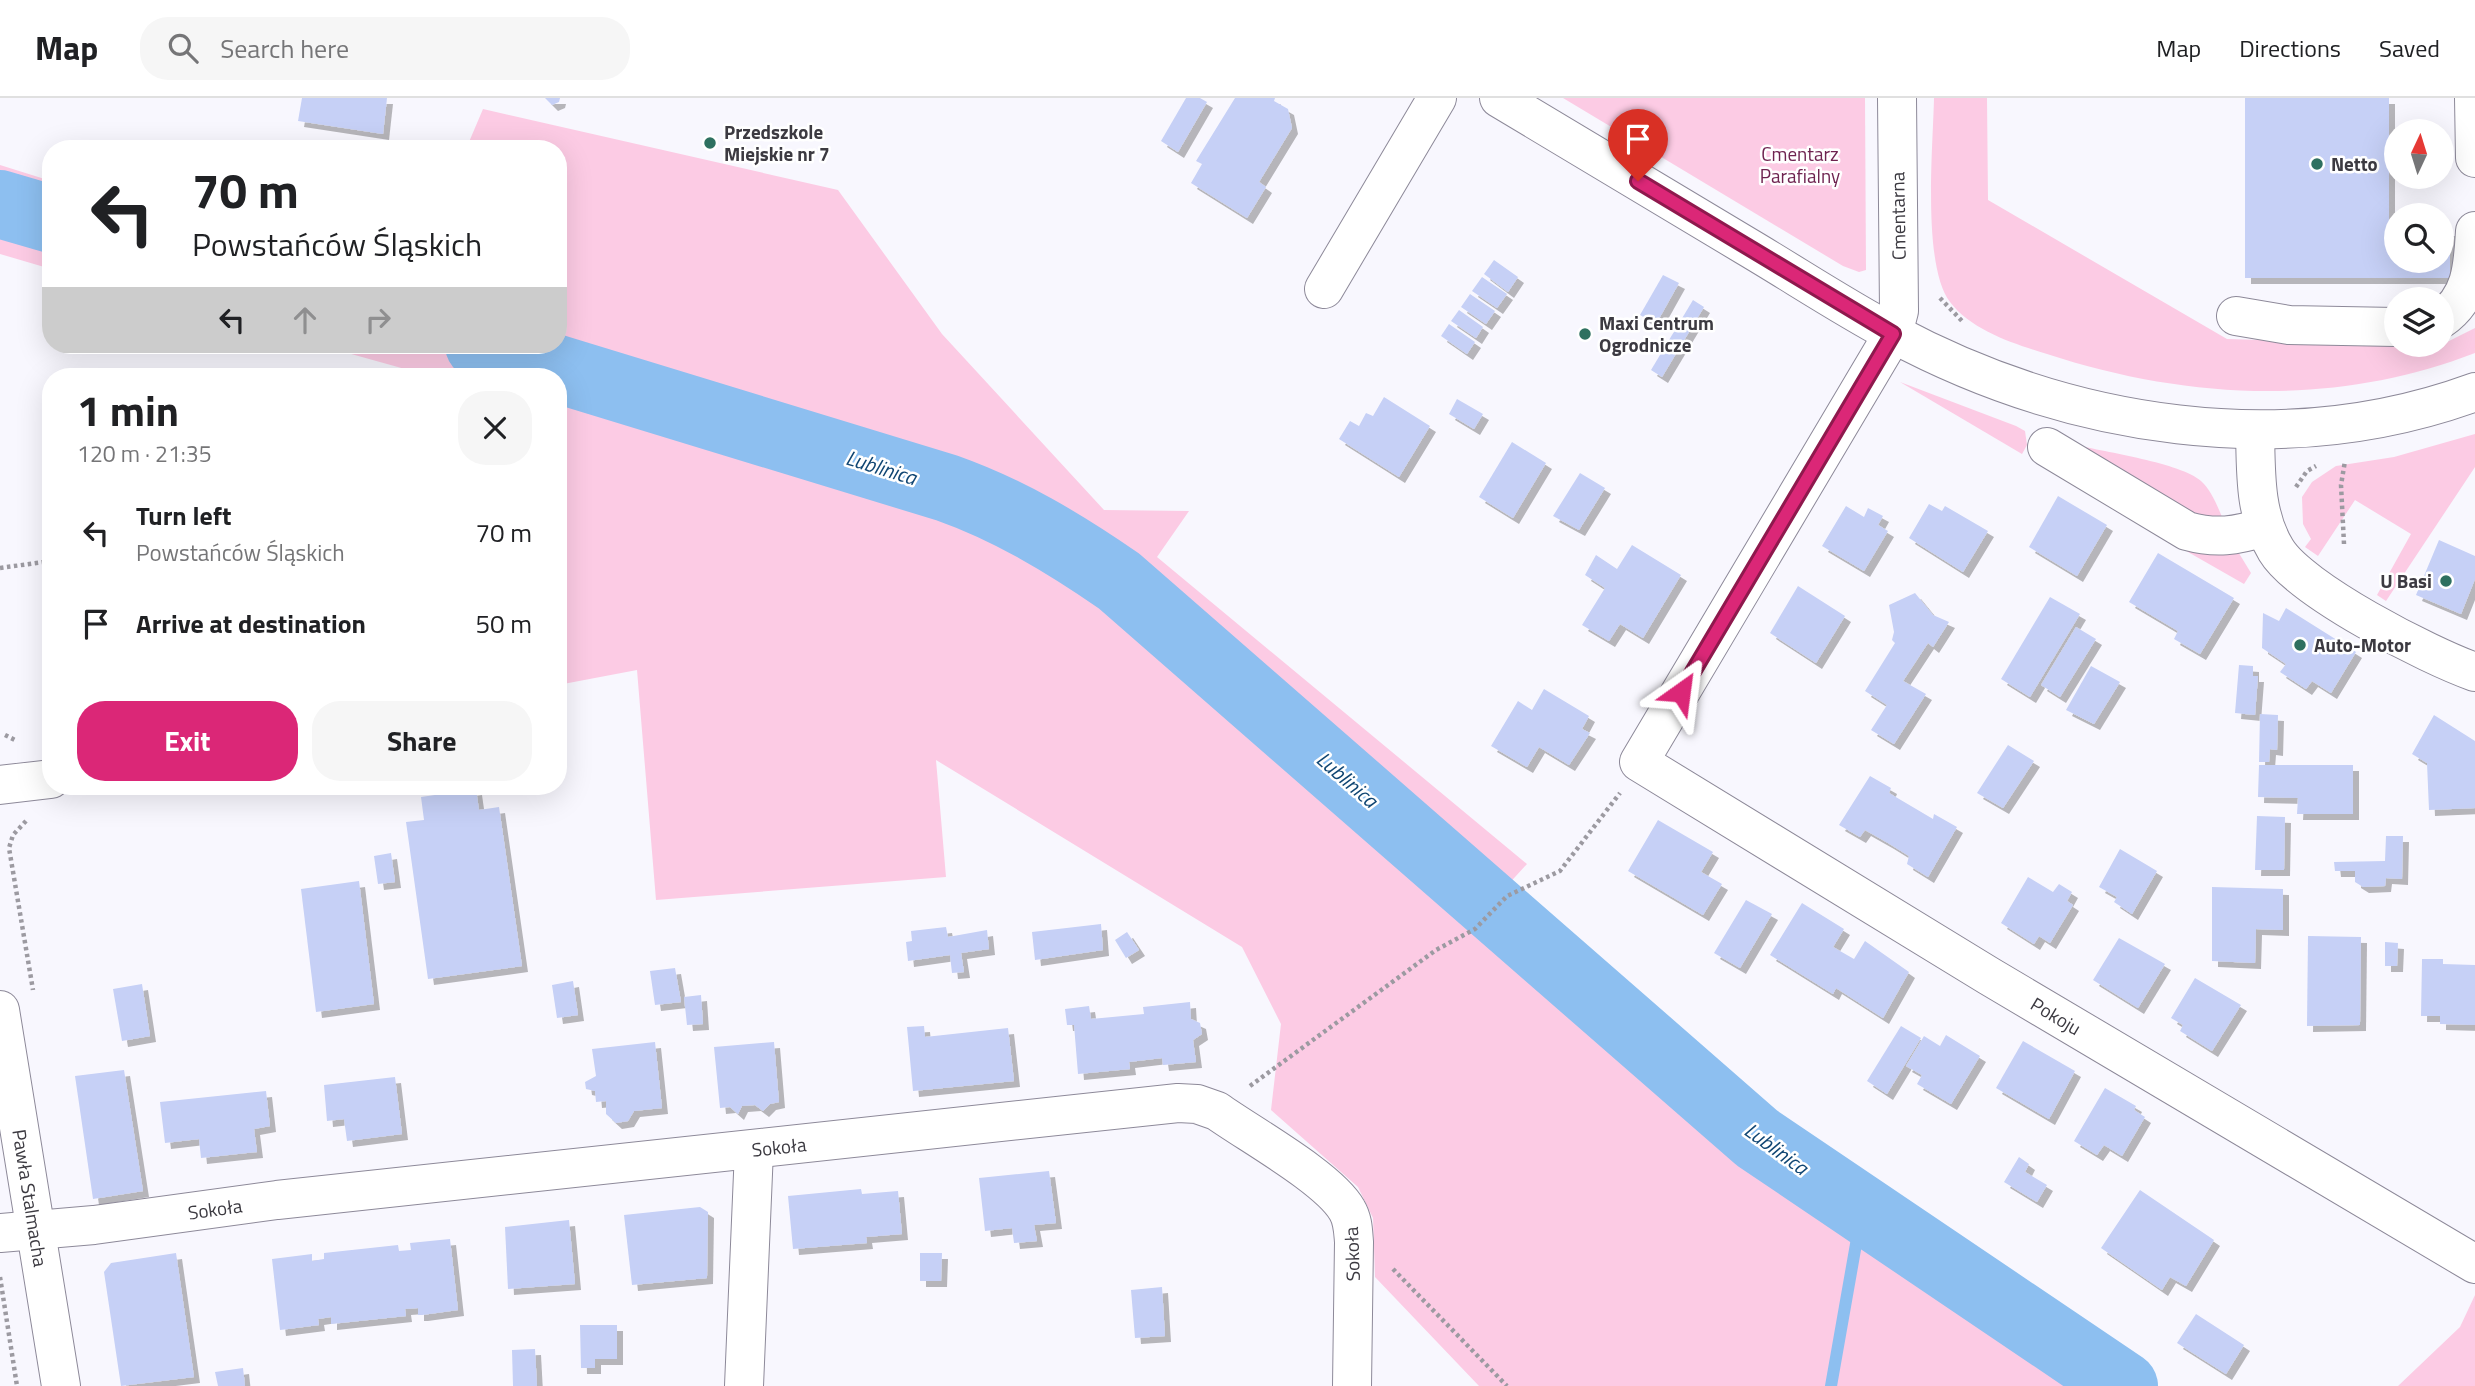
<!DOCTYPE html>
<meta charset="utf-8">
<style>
body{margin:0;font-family:"Titillium Web",sans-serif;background:#f6f6f6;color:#202124;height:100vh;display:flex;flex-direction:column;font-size:26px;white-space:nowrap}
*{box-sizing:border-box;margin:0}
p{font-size:23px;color:#757577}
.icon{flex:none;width:38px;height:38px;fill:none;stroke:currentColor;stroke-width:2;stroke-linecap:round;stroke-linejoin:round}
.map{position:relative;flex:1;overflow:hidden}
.drawer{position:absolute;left:42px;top:270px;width:525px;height:427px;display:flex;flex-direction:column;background:#fff;border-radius:28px;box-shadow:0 7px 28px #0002}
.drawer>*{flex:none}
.hud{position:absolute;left:42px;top:42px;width:525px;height:214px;border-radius:28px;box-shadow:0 7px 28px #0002;background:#fff;color:#202124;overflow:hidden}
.needle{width:46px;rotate:4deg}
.buttons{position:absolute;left:2384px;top:21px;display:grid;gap:14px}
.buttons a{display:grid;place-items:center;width:70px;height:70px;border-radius:50%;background:#fff;box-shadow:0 7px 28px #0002;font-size:35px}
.pin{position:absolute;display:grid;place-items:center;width:60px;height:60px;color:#fff;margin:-72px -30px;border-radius:50% 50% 50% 0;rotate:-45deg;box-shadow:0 0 7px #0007}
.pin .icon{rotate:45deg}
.me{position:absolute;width:77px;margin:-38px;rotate:31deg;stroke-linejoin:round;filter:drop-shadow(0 0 5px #0008)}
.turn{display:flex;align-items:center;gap:24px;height:147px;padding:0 35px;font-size:32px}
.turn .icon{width:91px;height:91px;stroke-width:2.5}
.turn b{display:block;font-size:49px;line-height:60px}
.lanes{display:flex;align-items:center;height:66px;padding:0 35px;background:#0003;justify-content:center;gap:35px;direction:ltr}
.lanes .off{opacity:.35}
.round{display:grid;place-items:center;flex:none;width:74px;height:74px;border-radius:28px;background:#f6f6f6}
.summary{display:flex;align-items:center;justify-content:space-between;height:119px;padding:0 35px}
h1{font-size:42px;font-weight:700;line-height:52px}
.button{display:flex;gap:14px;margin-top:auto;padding:14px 35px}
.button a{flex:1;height:80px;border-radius:28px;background:#db2777;color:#fff;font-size:28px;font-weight:700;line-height:80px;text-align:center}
.button a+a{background:#f6f6f6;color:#202124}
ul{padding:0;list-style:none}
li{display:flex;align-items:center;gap:21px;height:91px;padding:0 35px}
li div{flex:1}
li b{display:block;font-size:26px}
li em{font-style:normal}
header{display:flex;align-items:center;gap:42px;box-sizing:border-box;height:98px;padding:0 35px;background:#fff;border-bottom:2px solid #e0e0e0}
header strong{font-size:33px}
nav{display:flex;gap:38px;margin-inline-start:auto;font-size:24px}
.search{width:490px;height:63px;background:#f6f6f6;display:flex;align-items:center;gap:18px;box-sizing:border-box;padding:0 24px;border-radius:28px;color:#757577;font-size:26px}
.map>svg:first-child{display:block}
.green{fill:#fccbe4}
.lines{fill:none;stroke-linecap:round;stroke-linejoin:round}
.stream{stroke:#8dbff0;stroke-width:12}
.river{stroke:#8dbff0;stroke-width:68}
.building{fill:#c6d0f6;filter:url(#shadow)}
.minor-casing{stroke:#8d8999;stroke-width:40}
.major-casing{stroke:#8d8999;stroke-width:40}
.path{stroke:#9c9aa1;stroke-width:4.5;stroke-dasharray:3.5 3.5;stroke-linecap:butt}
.minor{stroke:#fff;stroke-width:38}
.major{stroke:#fff;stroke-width:38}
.route-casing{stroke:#8e194d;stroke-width:18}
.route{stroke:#db2777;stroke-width:12}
.poi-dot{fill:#2e7060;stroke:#fff;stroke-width:2.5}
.labels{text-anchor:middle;stroke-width:5;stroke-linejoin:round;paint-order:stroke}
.poi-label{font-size:19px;font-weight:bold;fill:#3c3a41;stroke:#fff;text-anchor:start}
.park-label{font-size:19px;fill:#6e2350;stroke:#fff}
.street-label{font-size:19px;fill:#3c3a41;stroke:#fff}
.water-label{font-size:21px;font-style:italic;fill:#104673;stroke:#fff}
</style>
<header>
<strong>Map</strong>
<div class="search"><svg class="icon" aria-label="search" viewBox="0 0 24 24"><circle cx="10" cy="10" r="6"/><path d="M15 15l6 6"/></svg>Search here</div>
<nav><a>Map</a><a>Directions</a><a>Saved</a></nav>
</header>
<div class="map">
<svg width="2475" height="1288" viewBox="0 0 2475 1288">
<defs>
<filter id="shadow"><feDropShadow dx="6" dy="6" stdDeviation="0" flood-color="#0004"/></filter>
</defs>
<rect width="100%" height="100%" fill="#f8f7fe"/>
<g class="green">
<path d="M1563,0H1865L1866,172L1859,174L1843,168Z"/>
<path d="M1934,0H1987L1988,102L2227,241L2441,247L2475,230V255C2335,309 2188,302 2047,256C2015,246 1972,233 1950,204C1922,167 1933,49 1934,0Z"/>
<path d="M483,11L838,92L942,236L1104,412L1189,413L1157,459L1527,766L1494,802L1881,1128L2116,1288H1479L1375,1179L1373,1120L1358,1089L1271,1012L1281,926L1242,849L936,662L946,779L656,802L637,572L558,587V278H430L319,247H558V51H466Z"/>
<path d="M0,67L51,83V171L0,156Z"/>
<path d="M1900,284L2016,328L2025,333L2027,347L2022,356Z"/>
<path d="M2475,336V369L2386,503L2377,497L2411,436L2355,402L2318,458L2305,449L2311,441L2303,426L2302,399L2312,384L2336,368L2394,359Z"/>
<path d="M2076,347C2105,354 2181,365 2201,383C2213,394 2218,411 2225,425L2197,419Z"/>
<path d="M2181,450L2237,452L2251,475L2244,486Z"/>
<path d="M2475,1197V1288H2398L2460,1229Z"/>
</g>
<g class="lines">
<path class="stream" d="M1831,1288L1862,1112"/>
<g class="river">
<path d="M0,106L51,121"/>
<path d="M479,247L947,390C1009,412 1064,445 1119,483L1757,1040L2124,1288"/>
</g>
</g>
<g class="building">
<path d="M302,0H387L383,36L298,23Z"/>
<path d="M545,0H560L559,4L552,7Z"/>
<path d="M1186,0H1200L1207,4L1178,54L1161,43Z"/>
<path d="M1235,0H1275L1274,3L1288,11L1292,30L1259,84L1266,89L1247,120L1191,85L1202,66L1196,63Z"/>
<path d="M2245,0H2389V146H2396V163H2441V132H2450V180H2245Z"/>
<path d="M1494,162L1518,179L1508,194L1484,176Z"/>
<path d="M1663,177L1679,185L1656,226L1640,217Z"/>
<path d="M1482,179L1507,196L1497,210L1472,193Z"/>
<path d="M1470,196L1495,213L1486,226L1461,209Z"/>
<path d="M1693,202L1704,209L1662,279L1651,272Z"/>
<path d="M1459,212L1483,229L1476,240L1451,223Z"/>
<path d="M1449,226L1475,244L1467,256L1441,238Z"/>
<path d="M1384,299L1430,328L1399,379L1339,341L1350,323L1359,328L1366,315L1373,318Z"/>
<path d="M1457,301L1483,316L1474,331L1449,316Z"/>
<path d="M1512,344L1546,365L1513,420L1479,399Z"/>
<path d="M1580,375L1605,390L1579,432L1553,418Z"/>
<path d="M2058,398L2107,427L2077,478L2029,449Z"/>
<path d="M1929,406L1942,413L1945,408L1988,433L1963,474L1909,440Z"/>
<path d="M1846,408L1864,419L1868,410L1883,418L1878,427L1888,433L1864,473L1822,448Z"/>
<path d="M2439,442L2475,458V481L2461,516L2416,497Z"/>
<path d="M1632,447L1681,477L1643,540L1620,526L1609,543L1582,527L1605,490L1585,477L1596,457L1617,471Z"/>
<path d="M2158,455L2234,500L2200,556L2174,541L2178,533L2129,504Z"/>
<path d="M1798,488L1845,518L1816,565L1770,535Z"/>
<path d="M1915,495L1933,517L1949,524L1933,549L1928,545L1903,583L1926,596L1894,646L1871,632L1887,607L1865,593L1895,545L1892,542L1894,534L1889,507Z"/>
<path d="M2050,499L2080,516L2030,599L2001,581Z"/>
<path d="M2286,510L2356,554L2331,595L2312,583L2306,591L2280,574L2286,566L2262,550L2263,515L2279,523Z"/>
<path d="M2076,529L2096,541L2060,599L2041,587Z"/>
<path d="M2239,567L2253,568V578H2258L2255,617L2235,615Z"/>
<path d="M2091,568L2120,584L2094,626L2066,612Z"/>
<path d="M1544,591L1589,618L1582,631L1590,635L1569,667L1539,649L1527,669L1491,648L1518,603L1532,612Z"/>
<path d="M2260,616L2278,617L2277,652L2270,651L2269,664H2259Z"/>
<path d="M2434,617L2475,643V710L2429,712L2427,665L2412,656Z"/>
<path d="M2008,647L2034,663L2003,710L1977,695Z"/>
<path d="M2259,667H2353V716H2297L2298,700L2258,699Z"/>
<path d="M1870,678L1891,690L1889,695L1933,721L1934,716L1957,729L1928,779L1907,766L1909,758L1888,745L1865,732L1860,739L1839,727Z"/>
<path d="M476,691L479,712L499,709L522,868L428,881L406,724L424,722L421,699Z"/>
<path d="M2257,718L2285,719L2284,772H2255Z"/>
<path d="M1658,722L1713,754L1701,774L1722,786L1703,817L1628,773Z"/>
<path d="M2386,738H2403L2402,781L2386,780L2385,788L2363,789L2355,784V773H2335L2334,764L2385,763Z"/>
<path d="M2120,751L2157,773L2132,816L2114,804L2117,799L2099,789Z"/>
<path d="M391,755L395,784L378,786L374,758Z"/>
<path d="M2028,779L2053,794L2059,786L2072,794L2067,803L2073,807L2050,845L2039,838L2034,846L2001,825Z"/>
<path d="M359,783L374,906L316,914L301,791Z"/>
<path d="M2212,789L2283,791V832L2256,831L2255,865L2212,863Z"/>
<path d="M1746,802L1772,816L1740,870L1714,855Z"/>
<path d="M1802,805L1844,831L1833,849L1854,861L1865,843L1909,874L1883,920L1836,890L1833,896L1770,857Z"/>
<path d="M1101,826L1103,852L1035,862L1032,834Z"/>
<path d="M946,829L948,839L987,832L989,851L961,855L964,874L952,875L950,857L908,863L906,844L912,843L911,833Z"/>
<path d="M1127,834L1139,852L1126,860L1115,842Z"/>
<path d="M2308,838L2361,839L2360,927L2307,928Z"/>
<path d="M2119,840L2165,866L2138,910L2093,882Z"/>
<path d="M2385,844L2398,845L2397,868H2385Z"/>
<path d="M2422,861H2443V866L2475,867V927L2440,926V918H2421Z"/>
<path d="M675,870L681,904L655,907L650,873Z"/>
<path d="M2195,880L2241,907L2212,953L2180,933L2183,927L2171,920Z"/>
<path d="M573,883L578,917L557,920L552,887Z"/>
<path d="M142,886L150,938L122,943L113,891Z"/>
<path d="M701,897L703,926L687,927L684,899Z"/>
<path d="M1190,904L1191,921L1200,925L1202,936L1193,942L1196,964L1163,967L1162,960L1129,964L1130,971L1078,976L1074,927H1067L1065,911L1089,908L1091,921L1144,916L1143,909Z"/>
<path d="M924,928L925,939L1008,930L1014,983L913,993L907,929Z"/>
<path d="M1901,928L1921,940L1887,996L1867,983Z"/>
<path d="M1946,937L1980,958L1951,1006L1917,986L1922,977L1906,968L1924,938L1940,948Z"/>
<path d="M2023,943L2075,973L2049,1021L1996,990Z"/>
<path d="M655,944L662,1010L634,1013L628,1023L616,1025L606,1016V1003L596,1004L595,993L586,991L585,984L596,978L592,951Z"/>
<path d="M774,944L779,1004L770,1006L763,1013L755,1007L742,1008L738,1016L730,1009L720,1010L714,949Z"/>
<path d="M124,972L143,1093L93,1101L75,978Z"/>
<path d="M395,979L402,1036L347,1043L344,1021L327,1023L324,987Z"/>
<path d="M2105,990L2136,1008L2134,1012L2145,1019L2122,1058L2104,1047L2097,1057L2074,1043Z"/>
<path d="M266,993L270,1028L254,1031L257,1054L201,1060L199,1041L165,1045L160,1004Z"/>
<path d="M2019,1059L2029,1066L2025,1074L2047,1087L2037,1104L2004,1084Z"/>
<path d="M1049,1073L1056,1125L1034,1127L1037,1143L1014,1145L1012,1130L985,1133L979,1080Z"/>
<path d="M861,1091L862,1096L898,1093L902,1136L866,1139L867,1145L793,1151L788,1098Z"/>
<path d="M2140,1092L2214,1142L2186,1188L2170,1179L2162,1192L2101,1150Z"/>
<path d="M700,1109L708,1114L707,1180L632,1187L624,1117Z"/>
<path d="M569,1122L575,1186L508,1191L505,1129Z"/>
<path d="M450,1141L458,1212L422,1217H418V1210L405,1211L406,1218L331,1226V1219L318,1221L319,1227L280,1232L272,1161L312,1156V1163L324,1161V1155L398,1147L399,1153L411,1152L410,1145Z"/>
<path d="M176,1155L194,1279L121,1288L104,1174L111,1165Z"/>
<path d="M920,1155H942L941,1183H920Z"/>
<path d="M1162,1189L1165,1238L1135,1240L1131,1192Z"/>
<path d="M2196,1216L2244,1247L2226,1276L2177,1245Z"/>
<path d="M580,1227H617V1261H595V1270H581Z"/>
<path d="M535,1251L537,1288H513L512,1252Z"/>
<path d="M243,1270L245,1288H218L215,1274Z"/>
</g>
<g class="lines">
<defs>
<g id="minor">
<path d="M1897,0L1899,213L1893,236L1639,664L1989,878L2475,1166"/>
<path d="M2474,0L2475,60"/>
<path d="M1324,191L1437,0"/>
<path d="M2236,218L2289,227L2396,229"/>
<path d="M2441,221C2472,200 2473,167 2475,133"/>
<path d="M2255,332C2256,373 2254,416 2276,452C2300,492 2429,558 2475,574"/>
<path d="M2047,349L2187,433C2216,441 2236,438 2264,429"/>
<path d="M0,687L51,681"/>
<path d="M0,912L61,1288"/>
<path d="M0,1135L94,1127L277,1102L1178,1005L1197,1006L1217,1013C1249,1036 1329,1080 1347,1112C1353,1122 1353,1132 1354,1144L1352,1288"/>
<path d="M744,1288L754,1052"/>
</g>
<path id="major" d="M1499,0C1581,49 1663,99 1746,148C1795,177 1843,209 1892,235C2069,330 2284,364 2475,294"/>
</defs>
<use href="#minor" class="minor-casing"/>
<use href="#major" class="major-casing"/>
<g class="path">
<path d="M1940,200L1962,223"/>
<path d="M2296,389L2307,373L2316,368"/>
<path d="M2344,446L2341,387L2345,363"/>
<path d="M0,470L51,463"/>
<path d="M5,637L17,643"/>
<path d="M26,723L13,737L9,750L33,892"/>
<path d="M1250,988L1436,852L1475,831L1507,798L1560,773L1620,695"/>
<path d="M1393,1171L1507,1288"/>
<path d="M0,1179L17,1288"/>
</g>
<use href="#minor" class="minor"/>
<use href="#major" class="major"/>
</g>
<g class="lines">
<defs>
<path id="route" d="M1638,83L1893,236L1681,594"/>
</defs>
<use href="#route" class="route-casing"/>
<use href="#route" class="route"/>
</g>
<g class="poi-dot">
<circle cx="710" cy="45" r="7"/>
<circle cx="2317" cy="66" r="7"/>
<circle cx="1585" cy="236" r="7"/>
<circle cx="2446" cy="483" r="7"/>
<circle cx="2300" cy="547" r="7"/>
</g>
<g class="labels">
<g class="poi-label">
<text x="724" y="41">Przedszkole<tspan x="724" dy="22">Miejskie nr 7</tspan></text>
<text x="2331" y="73">Netto</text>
<text x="1599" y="232">Maxi Centrum<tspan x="1599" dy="22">Ogrodnicze</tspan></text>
<text x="2432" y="490" text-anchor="end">U Basi</text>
<text x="2314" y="554">Auto-Motor</text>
</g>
<g class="park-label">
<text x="1800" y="63">Cmentarz<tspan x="1800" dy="22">Parafialny</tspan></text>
</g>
<g class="street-label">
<text transform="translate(1898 118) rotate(-91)" y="7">Cmentarna</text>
<text transform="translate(2056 918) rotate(31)" y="7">Pokoju</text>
<text transform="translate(779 1049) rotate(-6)" y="7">Sokoła</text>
<text transform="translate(30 1100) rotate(81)" y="7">Pawła Stalmacha</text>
<text transform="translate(215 1111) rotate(-8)" y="7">Sokoła</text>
<text transform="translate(1352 1156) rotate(-92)" y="7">Sokoła</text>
</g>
<g class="water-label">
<text transform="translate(881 370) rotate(17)" y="7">Lublinica</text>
<text transform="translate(1347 682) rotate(41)" y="7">Lublinica</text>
<text transform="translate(1776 1051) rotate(36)" y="7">Lublinica</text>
</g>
</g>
</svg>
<div class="buttons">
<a><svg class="needle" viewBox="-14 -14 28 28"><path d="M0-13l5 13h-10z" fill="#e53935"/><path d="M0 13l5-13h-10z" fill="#757577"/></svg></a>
<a><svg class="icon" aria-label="search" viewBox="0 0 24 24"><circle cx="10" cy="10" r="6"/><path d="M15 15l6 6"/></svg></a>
<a><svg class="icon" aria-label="layers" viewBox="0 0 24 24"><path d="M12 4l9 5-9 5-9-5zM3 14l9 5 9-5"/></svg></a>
</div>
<div class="pin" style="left:1638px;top:83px;background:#d93025"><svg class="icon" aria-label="arrive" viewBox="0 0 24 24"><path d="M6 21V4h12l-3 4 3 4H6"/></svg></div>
<svg class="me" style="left:1681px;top:594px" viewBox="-20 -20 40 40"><path d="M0-17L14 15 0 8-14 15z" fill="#db2777" stroke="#fff" stroke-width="4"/></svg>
<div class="hud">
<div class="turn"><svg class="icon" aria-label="left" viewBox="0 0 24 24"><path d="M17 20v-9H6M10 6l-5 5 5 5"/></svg><div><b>70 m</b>Powstańców Śląskich</div></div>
<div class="lanes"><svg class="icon" aria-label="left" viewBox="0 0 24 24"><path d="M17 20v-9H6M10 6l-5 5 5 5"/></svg><svg class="icon off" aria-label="ahead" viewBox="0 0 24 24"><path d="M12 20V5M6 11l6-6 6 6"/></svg><svg class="icon off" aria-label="right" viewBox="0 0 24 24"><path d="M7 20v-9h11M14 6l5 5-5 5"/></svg></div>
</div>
<section class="drawer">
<div class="summary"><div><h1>1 min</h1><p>120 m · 21:35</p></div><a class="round"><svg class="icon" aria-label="close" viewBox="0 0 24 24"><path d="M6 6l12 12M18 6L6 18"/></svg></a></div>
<ul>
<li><svg class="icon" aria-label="left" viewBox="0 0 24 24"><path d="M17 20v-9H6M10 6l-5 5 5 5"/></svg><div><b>Turn left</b><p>Powstańców Śląskich</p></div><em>70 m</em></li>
<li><svg class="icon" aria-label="arrive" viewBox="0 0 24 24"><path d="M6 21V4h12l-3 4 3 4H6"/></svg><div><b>Arrive at destination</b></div><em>50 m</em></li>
</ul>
<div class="button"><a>Exit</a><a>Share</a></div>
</section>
</div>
